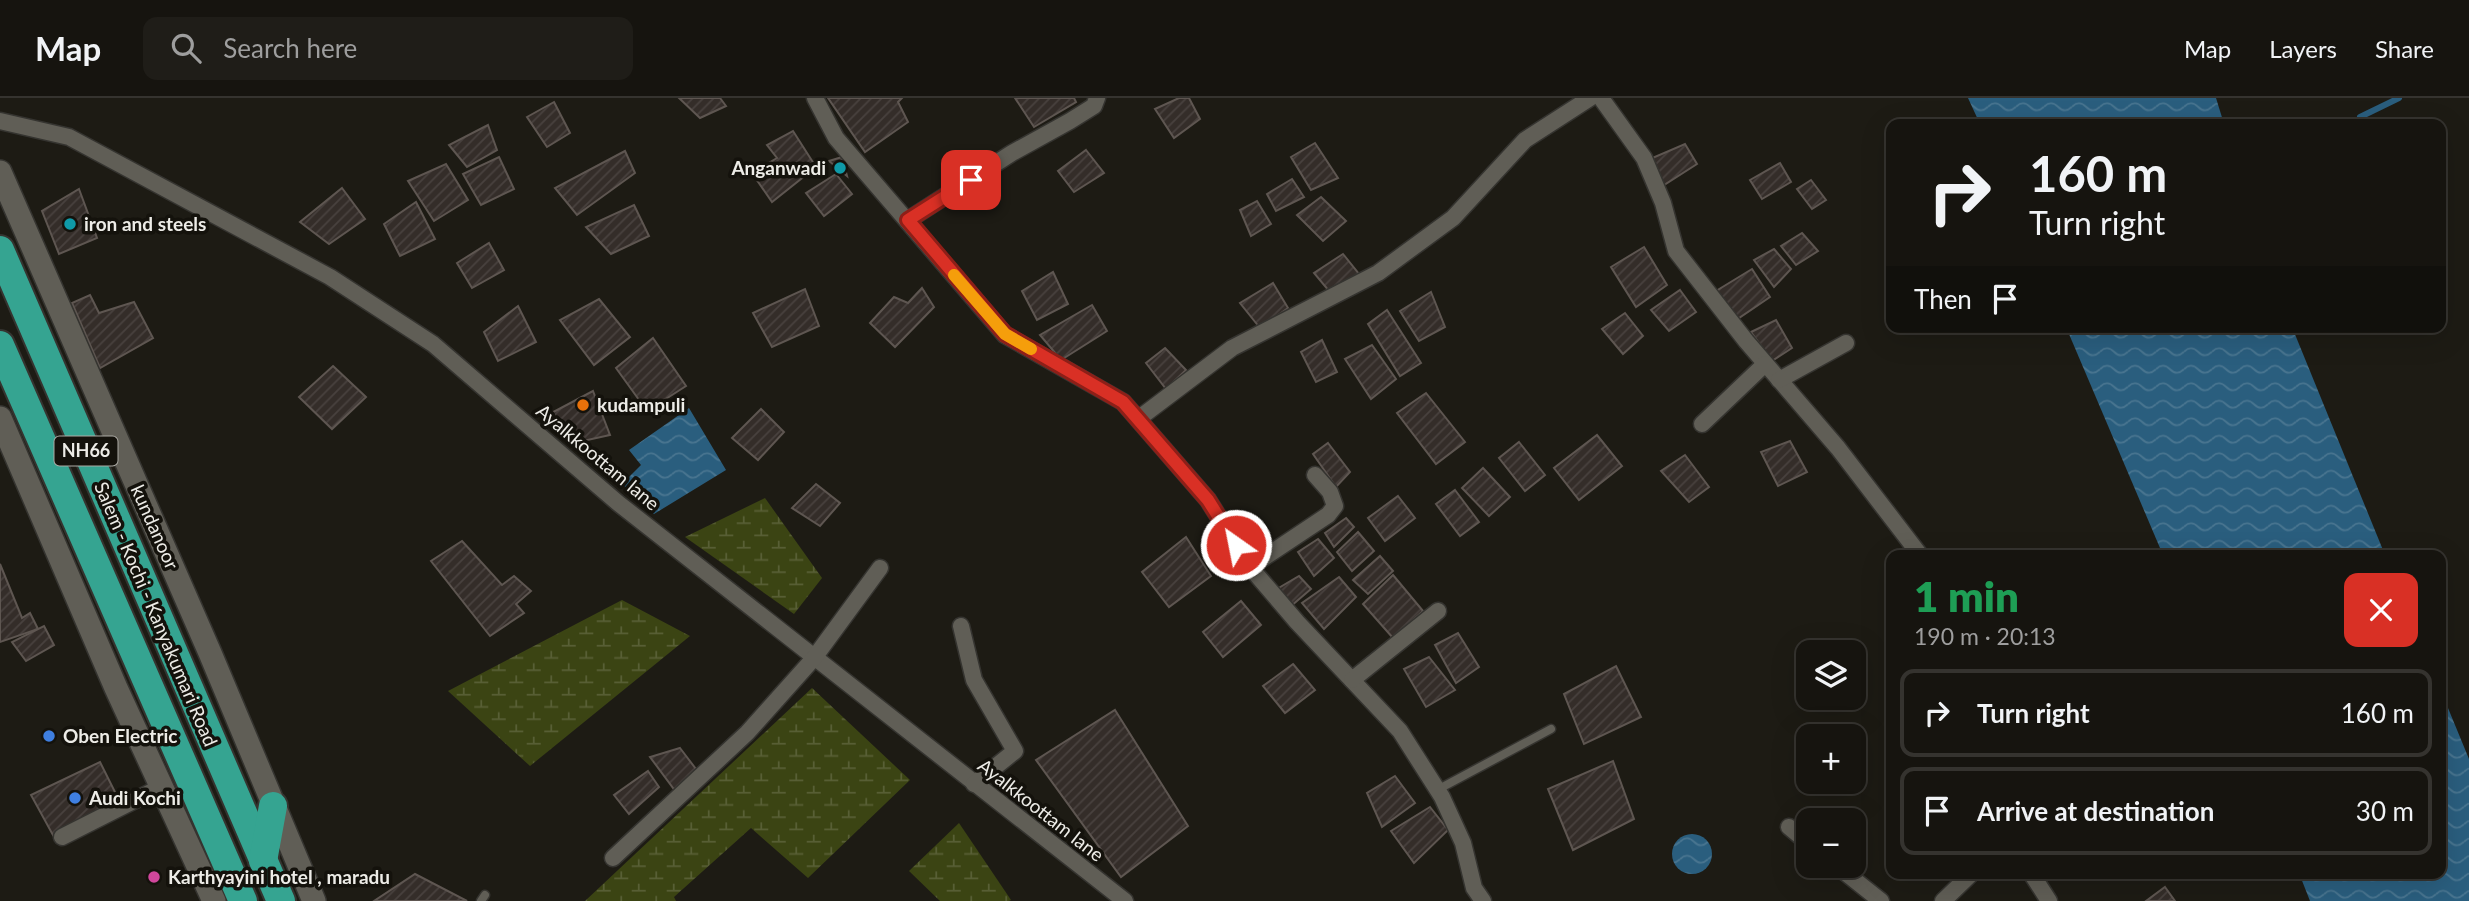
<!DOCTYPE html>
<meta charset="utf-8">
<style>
body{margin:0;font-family:Lato,sans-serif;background:#1f1d18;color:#f1f3f6;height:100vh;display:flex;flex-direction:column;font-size:26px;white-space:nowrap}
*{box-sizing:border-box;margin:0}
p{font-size:23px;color:#9e9e9e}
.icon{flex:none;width:38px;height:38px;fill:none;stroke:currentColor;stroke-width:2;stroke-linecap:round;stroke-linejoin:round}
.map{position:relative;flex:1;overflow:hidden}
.drawer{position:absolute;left:1886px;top:452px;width:560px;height:329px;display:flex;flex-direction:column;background:#16140f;border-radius:14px;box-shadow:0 7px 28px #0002,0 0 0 2px #35332f}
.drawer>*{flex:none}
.guide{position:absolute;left:1886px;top:21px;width:560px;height:214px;border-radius:14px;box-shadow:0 7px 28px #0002,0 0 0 2px #35332f;background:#16140f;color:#f1f3f6;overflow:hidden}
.controls{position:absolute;left:1796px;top:542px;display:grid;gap:14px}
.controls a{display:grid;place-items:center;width:70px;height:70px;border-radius:14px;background:#16140f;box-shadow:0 7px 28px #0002,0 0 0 2px #35332f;font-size:35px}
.pin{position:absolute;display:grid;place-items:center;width:60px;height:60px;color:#fff;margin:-30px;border-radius:14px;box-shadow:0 4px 10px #0006}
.me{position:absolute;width:77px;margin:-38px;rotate:327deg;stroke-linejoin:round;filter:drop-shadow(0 0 5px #0008)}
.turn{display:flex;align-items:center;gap:24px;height:147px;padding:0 28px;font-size:32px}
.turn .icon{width:91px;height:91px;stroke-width:2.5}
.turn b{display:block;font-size:49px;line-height:60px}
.then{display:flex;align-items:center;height:66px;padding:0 28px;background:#0003;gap:14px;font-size:26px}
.round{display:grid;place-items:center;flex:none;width:74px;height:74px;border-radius:14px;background:#1f1d18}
.headline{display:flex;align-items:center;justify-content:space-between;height:119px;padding:0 28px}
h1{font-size:42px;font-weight:800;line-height:52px;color:#1e9e55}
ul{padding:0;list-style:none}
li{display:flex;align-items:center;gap:21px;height:88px;margin:0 14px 10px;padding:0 14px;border:4px solid #35332f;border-radius:14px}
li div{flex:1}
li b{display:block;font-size:26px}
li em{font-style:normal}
header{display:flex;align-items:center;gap:42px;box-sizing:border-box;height:98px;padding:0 35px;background:#16140f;border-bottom:2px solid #35332f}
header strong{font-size:33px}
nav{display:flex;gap:38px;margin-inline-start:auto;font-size:24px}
.search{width:490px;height:63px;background:#1f1d18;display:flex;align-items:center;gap:18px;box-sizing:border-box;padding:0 24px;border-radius:14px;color:#9e9e9e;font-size:26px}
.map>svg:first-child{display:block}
.wetland{fill:url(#wetland-marsh)}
.water{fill:url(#water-waves)}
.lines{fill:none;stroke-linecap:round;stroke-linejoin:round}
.stream{stroke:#2a5e7e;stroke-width:6}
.building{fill:url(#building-hatch);stroke:#5e5651;stroke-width:2}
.lane-casing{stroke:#353430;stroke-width:11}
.street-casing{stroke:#353430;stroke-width:19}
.secondary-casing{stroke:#353430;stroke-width:26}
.highway-casing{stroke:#353430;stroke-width:32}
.lane{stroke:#605e56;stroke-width:8}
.street{stroke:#605e56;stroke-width:16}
.secondary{stroke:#605e56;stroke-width:23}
.highway{stroke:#35a491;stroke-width:28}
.route-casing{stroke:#8d1f18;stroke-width:18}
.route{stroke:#d93025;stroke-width:12}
.slow{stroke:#f59e0b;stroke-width:12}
.culture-dot{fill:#0f9aa8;stroke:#14120c;stroke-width:2.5}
.food-dot{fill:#e8710a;stroke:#14120c;stroke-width:2.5}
.shop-dot{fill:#3f7fe0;stroke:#14120c;stroke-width:2.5}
.hotel-dot{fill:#d1479c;stroke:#14120c;stroke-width:2.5}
.labels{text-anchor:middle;stroke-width:7;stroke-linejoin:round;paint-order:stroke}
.shield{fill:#14120c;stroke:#acaba5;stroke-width:2}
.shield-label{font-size:18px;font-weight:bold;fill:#edece7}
.poi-label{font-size:19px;font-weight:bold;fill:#edece7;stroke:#14120c;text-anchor:start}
.street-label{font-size:19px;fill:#edece7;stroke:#14120c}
</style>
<header>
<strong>Map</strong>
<div class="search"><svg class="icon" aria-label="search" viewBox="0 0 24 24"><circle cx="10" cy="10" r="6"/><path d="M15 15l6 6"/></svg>Search here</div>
<nav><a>Map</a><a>Layers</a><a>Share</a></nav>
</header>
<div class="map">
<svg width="2469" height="803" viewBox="0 0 2469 803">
<defs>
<pattern id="wetland-marsh" width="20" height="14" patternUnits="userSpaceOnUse" patternTransform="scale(1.75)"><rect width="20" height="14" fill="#3b4413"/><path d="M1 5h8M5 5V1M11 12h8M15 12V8" fill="none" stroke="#585f35"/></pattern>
<pattern id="water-waves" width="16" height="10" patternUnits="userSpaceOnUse" patternTransform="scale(1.75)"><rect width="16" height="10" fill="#2a5e7e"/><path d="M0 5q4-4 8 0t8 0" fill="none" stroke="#497590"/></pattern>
<pattern id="building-hatch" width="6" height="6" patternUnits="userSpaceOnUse" patternTransform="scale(1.75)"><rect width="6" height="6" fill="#342d29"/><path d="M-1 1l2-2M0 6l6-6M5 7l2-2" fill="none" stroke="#48413e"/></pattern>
</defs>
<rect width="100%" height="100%" fill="#1d1b14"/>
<g class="wetland">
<path d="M765,400L822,480L794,516L685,439Z"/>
<path d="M622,502L690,538L530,668L448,593Z"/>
<path d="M812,590L910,682L808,780L751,730L674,799L676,803H585Z"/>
<path d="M959,725L1011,802L1009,803H940L909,773Z"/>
</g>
<g class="water">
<path d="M1968,0H2216L2224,26H1980Z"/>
<path d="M2066,229H2292L2385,457H2163Z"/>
<path d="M689,310L726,372L654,416L622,386L641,367L629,352Z"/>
<path d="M2441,593L2469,661V803H2310L2299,775H2441Z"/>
<circle cx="1692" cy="756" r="20"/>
</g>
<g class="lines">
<path class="stream" d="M2360,19L2399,0"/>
</g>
<g class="building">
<path d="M679,0H720L726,8L700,20Z"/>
<path d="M828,0H902L898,4L908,24L865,54Z"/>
<path d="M1015,0H1074L1076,4L1034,29Z"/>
<path d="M1179,0H1189L1200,21L1174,40L1155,11Z"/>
<path d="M554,4L570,35L547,49L527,19Z"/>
<path d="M488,27L497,52L467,69L449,47Z"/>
<path d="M793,33L816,69L772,104L752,75L777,60L767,47Z"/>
<path d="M1315,45L1338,80L1311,92L1291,59Z"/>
<path d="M1685,46L1697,66L1664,87L1650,61Z"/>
<path d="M1086,52L1104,75L1074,94L1058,73Z"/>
<path d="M625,53L635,75L577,117L555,90Z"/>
<path d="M499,59L514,91L481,107L463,76Z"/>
<path d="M842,59L847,78L829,63Z"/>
<path d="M1780,65L1791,84L1762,101L1750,82Z"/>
<path d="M446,66L468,102L434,123L408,83Z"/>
<path d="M836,76L852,96L824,118L806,95Z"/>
<path d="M1292,81L1304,99L1276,113L1267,96Z"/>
<path d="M1811,82L1826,102L1812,111L1797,91Z"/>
<path d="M342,90L365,121L329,146L300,124Z"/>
<path d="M79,91L97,140L59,156L42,113Z"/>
<path d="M1321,99L1346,123L1323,143L1297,117Z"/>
<path d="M1257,103L1271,126L1251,138L1240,112Z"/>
<path d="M416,104L435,141L400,158L384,126Z"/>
<path d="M634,107L649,138L611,156L586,129Z"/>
<path d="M1802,135L1818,153L1796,167L1781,148Z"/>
<path d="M489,145L504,172L472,190L457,165Z"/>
<path d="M1644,149L1667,187L1636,209L1611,169Z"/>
<path d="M1774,151L1791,171L1774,189L1754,162Z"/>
<path d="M1343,156L1359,176L1329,193L1314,175Z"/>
<path d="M1752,171L1770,199L1736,222L1716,193Z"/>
<path d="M1053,174L1068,206L1037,222L1022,193Z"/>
<path d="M1273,185L1288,210L1260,230L1240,205Z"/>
<path d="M922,190L934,209L895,249L870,225L894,199L908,205Z"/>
<path d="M805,191L819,228L772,249L753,215Z"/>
<path d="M1680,192L1696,214L1669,233L1651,212Z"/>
<path d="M1431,194L1445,229L1419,243L1400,213Z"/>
<path d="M90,197L99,215L134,204L153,240L100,270L72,205Z"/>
<path d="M599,201L630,239L594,267L560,222Z"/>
<path d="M1092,207L1107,233L1061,262L1040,237Z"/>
<path d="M518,208L536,244L498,263L484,234Z"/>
<path d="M1387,212L1421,265L1400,278L1368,226Z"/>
<path d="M1625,215L1643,238L1623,256L1602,231Z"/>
<path d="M1776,222L1792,250L1772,263L1751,234Z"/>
<path d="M653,240L686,288L647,313L616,270Z"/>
<path d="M1322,242L1337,274L1316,284L1301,254Z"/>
<path d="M1372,247L1396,281L1371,301L1345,261Z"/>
<path d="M1165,250L1186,272L1166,291L1146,265Z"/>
<path d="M333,268L366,299L332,331L299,299Z"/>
<path d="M593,293L610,337L574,345L542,320Z"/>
<path d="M1426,295L1465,344L1436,366L1397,315Z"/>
<path d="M761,311L784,334L758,362L732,340Z"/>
<path d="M1597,337L1622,368L1579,402L1554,370Z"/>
<path d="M1790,343L1807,374L1778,388L1761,354Z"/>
<path d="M1519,344L1545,377L1525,393L1499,360Z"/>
<path d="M1328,345L1350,374L1336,389L1313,356Z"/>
<path d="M1685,357L1709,389L1689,404L1661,373Z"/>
<path d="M1483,370L1510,399L1489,418L1462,390Z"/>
<path d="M816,386L840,405L820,428L792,410Z"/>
<path d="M1455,392L1479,424L1460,438L1436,406Z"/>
<path d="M1398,398L1415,420L1385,443L1368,420Z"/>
<path d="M1346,420L1354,429L1334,449L1325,435Z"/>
<path d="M1358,434L1374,453L1352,473L1337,454Z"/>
<path d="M1186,439L1211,478L1169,509L1142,474Z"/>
<path d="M1318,441L1334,460L1314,478L1298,454Z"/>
<path d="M462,443L502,487L514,478L531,493L516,506L524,515L490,538L431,463Z"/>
<path d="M1380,458L1393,473L1368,496L1353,482Z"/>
<path d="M0,466L22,520L30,515L38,531L0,544Z"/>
<path d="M1393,477L1423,513L1393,540L1363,506Z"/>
<path d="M1299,478L1311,491L1291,508L1277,491Z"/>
<path d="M1339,479L1356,499L1324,531L1302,505Z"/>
<path d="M1241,503L1261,527L1223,559L1203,534Z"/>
<path d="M44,528L54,547L26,563L12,544Z"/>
<path d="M1458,535L1479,569L1456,585L1435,547Z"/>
<path d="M1429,559L1455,592L1426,609L1404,571Z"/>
<path d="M1293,566L1315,592L1285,615L1263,588Z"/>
<path d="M1616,568L1641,619L1584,646L1564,596Z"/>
<path d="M1115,612L1188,728L1121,779L1036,662Z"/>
<path d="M680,650L699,675L676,694L650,659Z"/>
<path d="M1613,663L1634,721L1573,752L1548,691Z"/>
<path d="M100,664L119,702L54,739L31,697Z"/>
<path d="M648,673L659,689L629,716L614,697Z"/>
<path d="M1395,678L1415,705L1382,729L1367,695Z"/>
<path d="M1430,709L1448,732L1414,765L1391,733Z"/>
<path d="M415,776L467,803H374Z"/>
<path d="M2165,789L2175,803H2146Z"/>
</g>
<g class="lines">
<defs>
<g id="lane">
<path d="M1437,692L1551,631"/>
<path d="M481,803L485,797"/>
</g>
<g id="street">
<path d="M815,0L836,40L1005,237L1123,304L1208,402L1250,469L1297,524L1400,633L1442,699L1463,745L1474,790L1483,803"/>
<path d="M1601,0L1644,60L1663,105L1676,153L1746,243L1838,350L1920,457"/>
<path d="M0,23L69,39L330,179L433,246L618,405L1125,803"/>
<path d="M908,122L1012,55L1070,23L1094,8L1097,0"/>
<path d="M1779,282L1846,245"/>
<path d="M1138,321L1232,250L1378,175L1453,120L1525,42L1590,0"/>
<path d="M1702,326L1765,266"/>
<path d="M1250,469L1328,417L1335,408L1330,394L1315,377"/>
<path d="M961,528L974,582L1015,653L974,686"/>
<path d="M1352,582L1438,513"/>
<path d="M1789,729L1808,745"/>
<path d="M62,739L161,689"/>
<path d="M613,760L747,635L814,560L880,470"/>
<path d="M1837,768L1881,803"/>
<path d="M2031,775L2049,803"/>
<path d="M1943,803L1972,775"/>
</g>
<g id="secondary">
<path d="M0,74L210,555L314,803"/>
<path d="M0,320L116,590L214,803"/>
</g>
<g id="highway">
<path d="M0,152L281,803"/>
<path d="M0,247L243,803"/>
<path d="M263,763L273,708"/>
</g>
</defs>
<use href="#lane" class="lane-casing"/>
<use href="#street" class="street-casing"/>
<use href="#secondary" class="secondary-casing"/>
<use href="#highway" class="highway-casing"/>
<use href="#lane" class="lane"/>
<use href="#street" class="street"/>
<use href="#secondary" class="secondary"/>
<use href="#highway" class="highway"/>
</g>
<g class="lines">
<defs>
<path id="route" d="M971,82L908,122L1005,236L1123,304L1208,402L1236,447"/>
</defs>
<use href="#route" class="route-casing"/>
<use href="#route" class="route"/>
<path class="slow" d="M954,177L1005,236L1031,251"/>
</g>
<g class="culture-dot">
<circle cx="840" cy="70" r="7"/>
<circle cx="70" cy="126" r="7"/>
</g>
<circle class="food-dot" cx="583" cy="307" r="7"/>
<g class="shop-dot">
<circle cx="49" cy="638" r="7"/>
<circle cx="75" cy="700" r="7"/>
</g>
<circle class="hotel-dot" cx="154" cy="779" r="7"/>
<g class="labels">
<rect class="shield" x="54.5" y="338.5" width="63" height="29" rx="5"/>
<g class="shield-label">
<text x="86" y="359">NH66</text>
</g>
<g class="poi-label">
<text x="826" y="77" text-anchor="end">Anganwadi</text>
<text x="84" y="133">iron and steels</text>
<text x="597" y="314">kudampuli</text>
<text x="63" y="645">Oben Electric</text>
<text x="89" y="707">Audi Kochi</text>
<text x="168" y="786">Karthyayini hotel , maradu</text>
</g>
<g class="street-label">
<text transform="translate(598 359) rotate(40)" y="7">Ayalkkoottam lane</text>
<text transform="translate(155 429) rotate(66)" y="7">kundanoor</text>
<text transform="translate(156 516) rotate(67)" y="7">Salem - Kochi - Kanyakumari Road</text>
<text transform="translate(1041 712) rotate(38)" y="7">Ayalkkoottam lane</text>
</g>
</g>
</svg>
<div class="controls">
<a><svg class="icon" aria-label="layers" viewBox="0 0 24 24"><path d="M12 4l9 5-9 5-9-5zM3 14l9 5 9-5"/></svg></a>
<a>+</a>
<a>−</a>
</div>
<div class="pin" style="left:971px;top:82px;background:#d93025"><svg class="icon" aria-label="arrive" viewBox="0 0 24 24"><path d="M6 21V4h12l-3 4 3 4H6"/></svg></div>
<svg class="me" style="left:1236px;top:447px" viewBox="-20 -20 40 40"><circle r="17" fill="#d93025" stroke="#fff" stroke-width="3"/><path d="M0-11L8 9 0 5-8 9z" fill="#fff"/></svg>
<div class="guide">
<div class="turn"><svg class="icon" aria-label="right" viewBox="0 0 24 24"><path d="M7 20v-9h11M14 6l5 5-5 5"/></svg><div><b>160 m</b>Turn right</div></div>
<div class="then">Then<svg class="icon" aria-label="arrive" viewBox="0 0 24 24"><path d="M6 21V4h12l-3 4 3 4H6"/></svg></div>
</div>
<section class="drawer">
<div class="headline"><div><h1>1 min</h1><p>190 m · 20:13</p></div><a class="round" style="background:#d93025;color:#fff"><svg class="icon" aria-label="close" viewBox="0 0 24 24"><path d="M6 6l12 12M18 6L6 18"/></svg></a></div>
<ul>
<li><svg class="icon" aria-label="right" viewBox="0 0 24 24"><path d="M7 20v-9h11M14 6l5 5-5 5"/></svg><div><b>Turn right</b></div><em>160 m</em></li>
<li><svg class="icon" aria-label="arrive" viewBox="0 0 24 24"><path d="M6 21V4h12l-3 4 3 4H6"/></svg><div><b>Arrive at destination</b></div><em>30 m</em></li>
</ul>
</section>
</div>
